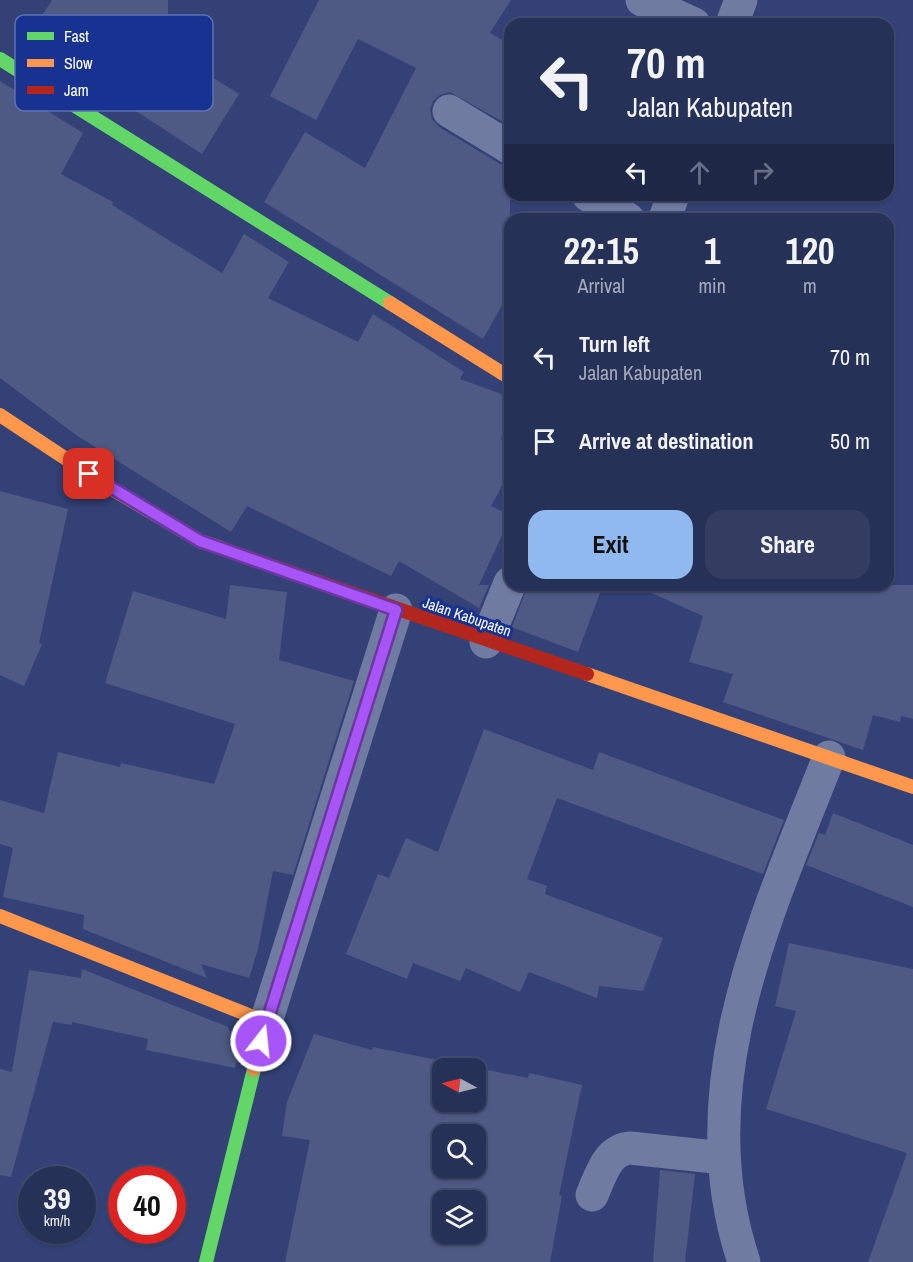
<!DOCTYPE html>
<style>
body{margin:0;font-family:"Archivo Narrow",sans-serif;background:#323d61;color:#f1f3f6;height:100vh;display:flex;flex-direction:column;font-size:22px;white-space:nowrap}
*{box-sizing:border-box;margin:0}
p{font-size:20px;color:#a4a9ba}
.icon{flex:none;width:33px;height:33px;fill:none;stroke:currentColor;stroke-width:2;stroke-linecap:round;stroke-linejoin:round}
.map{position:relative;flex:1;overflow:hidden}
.drawer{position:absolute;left:504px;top:213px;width:390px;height:378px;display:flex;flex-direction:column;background:#263158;border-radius:18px;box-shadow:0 2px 4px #0004,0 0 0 2px #424c6e}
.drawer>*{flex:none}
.banner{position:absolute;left:504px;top:18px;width:390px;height:183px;border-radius:18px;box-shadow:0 2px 4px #0004,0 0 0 2px #424c6e;background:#263158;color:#f1f3f6;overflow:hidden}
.needle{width:39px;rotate:277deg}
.controls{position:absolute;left:432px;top:1058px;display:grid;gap:12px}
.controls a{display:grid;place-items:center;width:54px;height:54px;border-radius:12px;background:#263158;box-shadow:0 2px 4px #0004,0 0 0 2px #424c6e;font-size:30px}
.speed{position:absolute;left:18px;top:1166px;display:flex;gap:12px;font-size:30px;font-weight:700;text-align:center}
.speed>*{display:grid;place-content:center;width:78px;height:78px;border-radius:50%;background:#263158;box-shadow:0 2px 4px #0004,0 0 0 2px #424c6e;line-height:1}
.speed small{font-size:15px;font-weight:400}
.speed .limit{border:9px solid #d22;background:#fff;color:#111}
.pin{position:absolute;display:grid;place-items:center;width:51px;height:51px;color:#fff;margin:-26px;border-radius:12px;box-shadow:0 3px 9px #0006}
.me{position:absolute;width:66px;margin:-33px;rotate:16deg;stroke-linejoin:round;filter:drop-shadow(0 0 4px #0008)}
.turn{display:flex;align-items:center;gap:21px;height:126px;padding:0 24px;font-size:27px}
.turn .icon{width:78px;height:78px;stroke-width:2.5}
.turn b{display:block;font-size:42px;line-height:51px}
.lanes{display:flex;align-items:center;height:57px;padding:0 24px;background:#0003;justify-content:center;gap:30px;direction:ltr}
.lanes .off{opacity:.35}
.eta{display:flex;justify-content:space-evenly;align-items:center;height:102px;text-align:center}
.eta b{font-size:36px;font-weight:700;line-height:42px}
.button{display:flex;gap:12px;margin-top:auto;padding:12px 24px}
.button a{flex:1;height:69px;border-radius:18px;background:#90b9f0;color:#111;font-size:24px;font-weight:700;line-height:69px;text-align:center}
.button a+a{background:#323d61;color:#f1f3f6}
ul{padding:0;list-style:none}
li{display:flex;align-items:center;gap:18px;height:84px;padding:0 24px}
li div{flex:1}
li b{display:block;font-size:22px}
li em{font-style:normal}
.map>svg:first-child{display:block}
.building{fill:#4e5a84;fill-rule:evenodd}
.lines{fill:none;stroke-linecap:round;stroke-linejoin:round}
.street{stroke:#707ba1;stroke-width:33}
.fast{stroke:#63d668;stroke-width:14}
.slow{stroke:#ff974d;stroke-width:14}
.jam{stroke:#b3261e;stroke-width:14}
.route-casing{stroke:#6d37a1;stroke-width:15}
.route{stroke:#a855f7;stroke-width:10}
.labels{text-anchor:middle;stroke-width:6;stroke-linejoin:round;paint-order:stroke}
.street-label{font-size:15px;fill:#fff;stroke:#183291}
.key{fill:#183291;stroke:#5d70b2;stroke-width:1.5}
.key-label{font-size:16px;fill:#fff}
</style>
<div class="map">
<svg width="913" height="1262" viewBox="0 0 913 1262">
<rect width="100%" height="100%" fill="#334176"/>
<g class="building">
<path d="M52,0H168V35L209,64L204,72L239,94L202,154L139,113L104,93L101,100L20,49Z"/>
<path d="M319,0H511L490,33L510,44V126L450,92L440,95L433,101L430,110L432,119L439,127L500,164L510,167V291L483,339L264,202L305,132L365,168L416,68L358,39L316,120L270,96Z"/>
<path d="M0,81L83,133L61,174L113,202L112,205L222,273L244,234L289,262L268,298L358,342L373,314L464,372L460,379L510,397V413L501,439L510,444V471L491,506L510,515V518L479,585H489L479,608L399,561L391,576L247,506L231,532L76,435L0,378Z"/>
<path d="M0,491L68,509L39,643L42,644L24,686L0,675Z"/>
<path d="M230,585L287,592L279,660L354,681L293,875L273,871L258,949L249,978L201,964L207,978L83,929L84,915L3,897L13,848L0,844V800L44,813L58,752L120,767L121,763L214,784L235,724L105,683L133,591L226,619Z"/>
<path d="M528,585H603L578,652L512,627Z"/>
<path d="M634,585H913V719L901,716L900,722L873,715L863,750L723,702L733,674L689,662L703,616Z"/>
<path d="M484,729L593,770L599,752L784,820L763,874L557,798L527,879L547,886L545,894L663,938L643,991L599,986L597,998L529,972L520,992L466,968L460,981L413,963L407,979L346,954L378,874L389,878L406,838L438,852Z"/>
<path d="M833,813L913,845V907L806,865L819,833L825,835Z"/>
<path d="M789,943L913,969V1262H868L907,1153L766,1109L796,1011L775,1006Z"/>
<path d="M82,969L228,1027L239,1053L235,1068L146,1050L148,1039L72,1022V1025L53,1022L11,1177L0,1175V1069L12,1072L29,970L81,978Z"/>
<path d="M314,1034L372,1050L373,1047L528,1078L529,1073L582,1085L559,1195L562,1196L550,1262H285L310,1140L282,1136L287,1102ZM442,1068H476V1101H442ZM442,1134H476V1167H442ZM442,1200H476V1233H442Z"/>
<path d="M660,1170L695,1174L685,1262H653Z"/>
</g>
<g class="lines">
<g class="street">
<path d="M642,0L694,24"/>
<path d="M732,24L741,0"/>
<path d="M449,111L510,148"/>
<path d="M588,195L628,219"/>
<path d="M665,219L673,195"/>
<path d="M486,642L510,583"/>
<path d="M266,1022L396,610"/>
<path d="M592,1195C601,1175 607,1150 630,1148L724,1158"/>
<path d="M744,1262C685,1087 766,918 829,757"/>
</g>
<g class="fast">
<path d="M0,59L390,303"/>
<path d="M206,1262L254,1069"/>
</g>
<g class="slow">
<path d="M390,303L510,378"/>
<path d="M0,415L107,486L200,541L221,548"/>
<path d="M587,674L913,787"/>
<path d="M0,916L266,1022L254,1069"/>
</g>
<path class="jam" d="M221,548L587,674"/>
</g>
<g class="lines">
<defs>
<path id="route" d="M89,474L200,541L396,610L261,1041"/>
</defs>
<use href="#route" class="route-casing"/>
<use href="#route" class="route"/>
</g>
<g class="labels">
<g class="street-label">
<text transform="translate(467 617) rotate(19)" y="5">Jalan Kabupaten</text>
</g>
</g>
<rect x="15" y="15" width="198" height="96" rx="9" class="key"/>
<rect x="27" y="32" width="27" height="8" fill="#63d668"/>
<rect x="27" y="59" width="27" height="8" fill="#ff974d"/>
<rect x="27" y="86" width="27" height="8" fill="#b3261e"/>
<g class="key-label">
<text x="64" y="42">Fast</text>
<text x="64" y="69">Slow</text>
<text x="64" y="96">Jam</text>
</g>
</svg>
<div class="controls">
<a><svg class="needle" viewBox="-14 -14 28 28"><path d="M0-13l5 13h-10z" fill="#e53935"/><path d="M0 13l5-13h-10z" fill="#a4a9ba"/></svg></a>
<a><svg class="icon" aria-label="search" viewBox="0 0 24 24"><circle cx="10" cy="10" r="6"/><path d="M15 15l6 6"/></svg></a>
<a><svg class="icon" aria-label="layers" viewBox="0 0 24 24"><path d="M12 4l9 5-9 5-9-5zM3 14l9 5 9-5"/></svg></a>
</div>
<div class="speed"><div>39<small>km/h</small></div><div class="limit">40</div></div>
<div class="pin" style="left:89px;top:474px;background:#d93025"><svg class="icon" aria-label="arrive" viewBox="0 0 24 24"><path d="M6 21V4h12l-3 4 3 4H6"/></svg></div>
<svg class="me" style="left:261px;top:1041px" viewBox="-20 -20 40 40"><circle r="17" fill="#a855f7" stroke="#fff" stroke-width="3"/><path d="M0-11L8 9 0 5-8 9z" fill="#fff"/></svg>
<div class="banner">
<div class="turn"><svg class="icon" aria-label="left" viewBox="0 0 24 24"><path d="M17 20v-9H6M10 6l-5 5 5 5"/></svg><div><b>70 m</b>Jalan Kabupaten</div></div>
<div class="lanes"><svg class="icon" aria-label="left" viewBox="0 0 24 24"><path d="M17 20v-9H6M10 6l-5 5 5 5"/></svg><svg class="icon off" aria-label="ahead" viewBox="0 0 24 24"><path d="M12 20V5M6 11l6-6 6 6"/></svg><svg class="icon off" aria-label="right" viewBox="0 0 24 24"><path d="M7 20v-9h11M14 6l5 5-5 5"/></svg></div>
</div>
<section class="drawer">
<div class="eta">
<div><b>22:15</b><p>Arrival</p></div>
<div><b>1</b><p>min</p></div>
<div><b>120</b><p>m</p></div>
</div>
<ul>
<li><svg class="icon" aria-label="left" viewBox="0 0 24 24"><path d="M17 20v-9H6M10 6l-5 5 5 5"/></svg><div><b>Turn left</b><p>Jalan Kabupaten</p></div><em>70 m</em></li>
<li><svg class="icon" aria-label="arrive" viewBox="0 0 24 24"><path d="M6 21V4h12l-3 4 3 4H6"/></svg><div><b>Arrive at destination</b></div><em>50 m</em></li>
</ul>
<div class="button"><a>Exit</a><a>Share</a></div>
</section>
</div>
